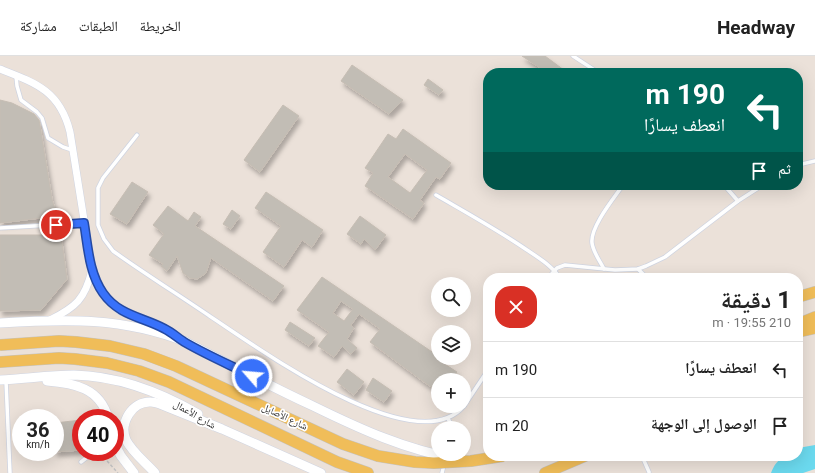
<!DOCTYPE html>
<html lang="ar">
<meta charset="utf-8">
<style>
body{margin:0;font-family:Roboto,"Noto Naskh Arabic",sans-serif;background:#f2f2f2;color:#222;direction:rtl;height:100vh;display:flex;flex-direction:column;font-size:15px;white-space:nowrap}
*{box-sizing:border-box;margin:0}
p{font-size:13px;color:#767676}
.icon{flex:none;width:22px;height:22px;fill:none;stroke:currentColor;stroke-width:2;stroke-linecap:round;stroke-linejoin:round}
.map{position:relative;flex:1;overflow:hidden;direction:ltr}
.panel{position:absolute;left:483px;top:217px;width:320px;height:188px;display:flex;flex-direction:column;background:#fff;border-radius:16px;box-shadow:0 4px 16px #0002;direction:rtl}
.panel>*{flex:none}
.banner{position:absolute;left:483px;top:12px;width:320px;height:122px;border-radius:16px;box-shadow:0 4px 16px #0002;direction:rtl;background:#00695c;color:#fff;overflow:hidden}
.controls{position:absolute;left:431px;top:221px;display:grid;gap:8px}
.controls a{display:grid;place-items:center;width:40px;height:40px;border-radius:50%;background:#fff;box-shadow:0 4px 16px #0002;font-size:20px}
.speed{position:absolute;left:12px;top:353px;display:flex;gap:8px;font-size:20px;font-weight:700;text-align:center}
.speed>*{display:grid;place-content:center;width:52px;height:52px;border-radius:50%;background:#fff;box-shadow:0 4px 16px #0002;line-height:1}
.speed small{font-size:10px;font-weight:400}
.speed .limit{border:6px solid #d22;background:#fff;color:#111}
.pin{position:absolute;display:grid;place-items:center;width:34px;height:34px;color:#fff;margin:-17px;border:2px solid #fff;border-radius:50%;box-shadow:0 1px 4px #0007}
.me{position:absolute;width:44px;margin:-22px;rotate:297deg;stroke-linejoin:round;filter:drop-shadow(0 0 3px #0008)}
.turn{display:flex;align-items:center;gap:14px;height:84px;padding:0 12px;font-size:18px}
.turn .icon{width:52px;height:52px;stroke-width:2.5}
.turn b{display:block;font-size:28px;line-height:34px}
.then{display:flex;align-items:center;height:38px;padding:0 12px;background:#0003;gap:8px;font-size:15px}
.round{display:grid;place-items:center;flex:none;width:42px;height:42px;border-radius:16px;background:#f2f2f2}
.overview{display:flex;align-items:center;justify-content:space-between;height:68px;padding:0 12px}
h1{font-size:24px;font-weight:700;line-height:30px}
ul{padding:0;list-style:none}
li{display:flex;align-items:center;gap:12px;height:56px;padding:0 12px;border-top:1px solid #e0e0e0}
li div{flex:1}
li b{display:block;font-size:15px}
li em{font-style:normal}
header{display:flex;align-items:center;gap:24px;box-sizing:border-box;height:56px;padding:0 20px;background:#fff;border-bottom:1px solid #e0e0e0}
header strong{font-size:19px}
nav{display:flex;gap:22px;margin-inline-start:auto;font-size:14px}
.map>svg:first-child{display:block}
.water{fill:#6bd9ee}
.building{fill:#c2bdb5;stroke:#c6bdb3;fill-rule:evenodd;filter:url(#shadow)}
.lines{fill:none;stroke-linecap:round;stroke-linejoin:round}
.service-casing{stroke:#cfd4e1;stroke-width:5}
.minor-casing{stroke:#cfd4e1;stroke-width:8}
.tertiary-casing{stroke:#cfd4e1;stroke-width:10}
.primary-casing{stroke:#c3c3c3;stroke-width:12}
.path{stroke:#c3c3c3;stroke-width:1.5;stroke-dasharray:3 2;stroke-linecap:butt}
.service{stroke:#fff;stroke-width:3.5}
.minor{stroke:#fff;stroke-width:7}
.tertiary{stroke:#fff;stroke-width:9}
.primary{stroke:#f0bd59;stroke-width:11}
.tertiary-bridge-casing{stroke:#cfd4e1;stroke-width:10;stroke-linecap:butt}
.primary-bridge-casing{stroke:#c3c3c3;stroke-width:12;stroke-linecap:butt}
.tertiary-bridge{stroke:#fff;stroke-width:9}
.primary-bridge{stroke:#f0bd59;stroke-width:11}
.route-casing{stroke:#2449a2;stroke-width:10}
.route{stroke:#3871fa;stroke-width:7}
.labels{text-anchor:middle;stroke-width:3.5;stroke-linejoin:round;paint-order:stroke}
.street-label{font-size:10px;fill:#282828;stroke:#fff}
</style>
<header>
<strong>Headway</strong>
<nav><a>الخريطة</a><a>الطبقات</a><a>مشاركة</a></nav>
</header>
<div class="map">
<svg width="815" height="417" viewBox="0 0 815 417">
<defs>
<filter id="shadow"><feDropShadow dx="2.5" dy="4.5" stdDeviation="2" flood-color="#0004"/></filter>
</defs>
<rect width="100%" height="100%" fill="#ebe1d9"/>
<path class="water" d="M815,389V413L803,417H771C777,402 783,400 798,400V392Z"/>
<g class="building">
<path d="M522,0H545L568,17H548Z"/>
<path d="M352,9L403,44L389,58L341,25Z"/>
<path d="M428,23L443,34L439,39L424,29Z"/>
<path d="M0,44L12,47L34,58L39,64L52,143L57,160L0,167Z"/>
<path d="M283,49L299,60L260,116L244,104Z"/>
<path d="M403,73L451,107L440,123L436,121L420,144L424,147L413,163L365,130L373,117L365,112L388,78L396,83ZM405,98L427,114L410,137L388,121Z"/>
<path d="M132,126L148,136L127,168L110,158Z"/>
<path d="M266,136L323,174L312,191L302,184L284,211L263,196L281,170L255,152Z"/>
<path d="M168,150L188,165L194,156L201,161L195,170L284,230L273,245L211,202L206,217L197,223L190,222L183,217L177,200L167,215L161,210L163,208L149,199L164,178L153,169Z"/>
<path d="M232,154L240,160L231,173L223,168Z"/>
<path d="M360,160L386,179L375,194L364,183L361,188L347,178Z"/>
<path d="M0,179H61L67,223L41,254L0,255Z"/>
<path d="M322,221L438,300V302H442L440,305L457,316L451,324H438V336L423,325L424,326L370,286L380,273L359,258L351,269L354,272L347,283L357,292L351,298L342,290L334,301L318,290L329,276L297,254ZM341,245L353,253L344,265L333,257Z"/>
<path d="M290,266L315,282L309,290L285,274Z"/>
<path d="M347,313L364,326L354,339L337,326Z"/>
<path d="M373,322L392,335L384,346L366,334Z"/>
<path d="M81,364V394L55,396V367Z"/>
</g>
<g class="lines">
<defs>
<g id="service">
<path d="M573,0L599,17"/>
<path d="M16,20L17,30L21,44L37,56L42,62L48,82L63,91L72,94"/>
<path d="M137,79L103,122L98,132V169L104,183L113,195C145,218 179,239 211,261C257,291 415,407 464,350"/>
<path d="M798,109L815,105"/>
<path d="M724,129L738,145"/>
<path d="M436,139C467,157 498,174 527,194C539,202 552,210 560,222"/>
<path d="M0,172L84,167"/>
<path d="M604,213C600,205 593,196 592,187C590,171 614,142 623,129"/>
<path d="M638,213L647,222"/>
<path d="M548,222L557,212L565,209L615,214L638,213L646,210L665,201L738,145L763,129"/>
<path d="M6,325L10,417"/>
<path d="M464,350L488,314"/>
<path d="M448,362L452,372"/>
<path d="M642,400L649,416"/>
<path d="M81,406L94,396"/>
<path d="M442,417L444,409"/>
</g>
<g id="minor">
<path d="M0,13C36,27 60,35 70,76L92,214L97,226L103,237L111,246L120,255L132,260L154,268L177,280"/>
<path d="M50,264C76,251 85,243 92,214"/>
</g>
<g id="tertiary">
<path d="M0,267C67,263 122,261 186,286"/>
<path d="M0,324C24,323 49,319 74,319C118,320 160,336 198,358"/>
<path d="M47,325C74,327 100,332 108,362"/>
<path d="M115,389L121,400L134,417"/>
<path d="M155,417C146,407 132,396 126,384C119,367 132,345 151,346C154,346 157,347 160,348L222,373L321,417"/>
</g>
<g id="primary">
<path d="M798,241L815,236"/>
<path d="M798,268L815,261"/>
<path d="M798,276L815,272"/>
<path d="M0,306L59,302L75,303L107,307L139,315L169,326L337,406L368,417"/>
<path d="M545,417L585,400"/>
</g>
</defs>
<use href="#service" class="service-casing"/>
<use href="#minor" class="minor-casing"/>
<use href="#tertiary" class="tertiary-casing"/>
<use href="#primary" class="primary-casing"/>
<path class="path" d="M103,396L107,405L118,417"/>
<use href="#service" class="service"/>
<use href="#minor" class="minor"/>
<use href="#tertiary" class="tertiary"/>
<use href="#primary" class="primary"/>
<defs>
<path id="tertiary-bridge" d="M186,286C228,308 270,330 313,350C360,373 406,394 458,403"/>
<path id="primary-bridge" d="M0,289L59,285L76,286L110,290L144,298L176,310L343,388L378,400L415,406L434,407L471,405L503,400"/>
</defs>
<use href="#tertiary-bridge" class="tertiary-bridge-casing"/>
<use href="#primary-bridge" class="primary-bridge-casing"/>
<use href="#tertiary-bridge" class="tertiary-bridge"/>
<use href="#primary-bridge" class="primary-bridge"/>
</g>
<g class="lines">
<defs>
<path id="route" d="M56,169L84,167C88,191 89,217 103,237C119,260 143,261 165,273C173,277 179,283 186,287C207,299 230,309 252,320"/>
</defs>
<use href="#route" class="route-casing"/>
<use href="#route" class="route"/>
</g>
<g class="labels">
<g class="street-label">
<text transform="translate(195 358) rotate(30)" y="4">شارع الأعمال</text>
<text transform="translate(285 360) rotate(25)" y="4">شارع الأصايل</text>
</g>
</g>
</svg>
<div class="controls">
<a><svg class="icon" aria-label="search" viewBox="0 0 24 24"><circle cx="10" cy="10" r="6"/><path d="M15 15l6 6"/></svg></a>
<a><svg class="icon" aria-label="layers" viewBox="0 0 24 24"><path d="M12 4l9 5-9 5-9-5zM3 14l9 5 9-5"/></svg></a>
<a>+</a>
<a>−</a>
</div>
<div class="speed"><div>36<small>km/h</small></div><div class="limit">40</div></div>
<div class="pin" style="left:56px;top:169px;background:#d93025"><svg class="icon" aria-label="arrive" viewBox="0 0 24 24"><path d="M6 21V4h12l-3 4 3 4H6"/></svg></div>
<svg class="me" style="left:252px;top:320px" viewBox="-20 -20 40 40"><circle r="17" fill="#3871fa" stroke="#fff" stroke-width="3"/><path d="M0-11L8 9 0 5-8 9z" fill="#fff"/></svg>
<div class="banner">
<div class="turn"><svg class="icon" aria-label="left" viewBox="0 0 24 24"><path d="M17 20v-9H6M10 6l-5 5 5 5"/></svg><div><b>190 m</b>انعطف يسارًا</div></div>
<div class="then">ثم<svg class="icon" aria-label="arrive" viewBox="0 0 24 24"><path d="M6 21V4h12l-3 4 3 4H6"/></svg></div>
</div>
<section class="panel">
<div class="overview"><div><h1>1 دقيقة</h1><p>210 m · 19:55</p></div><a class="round" style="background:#d93025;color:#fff"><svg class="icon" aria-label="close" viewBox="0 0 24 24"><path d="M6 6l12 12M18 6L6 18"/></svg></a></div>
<ul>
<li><svg class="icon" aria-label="left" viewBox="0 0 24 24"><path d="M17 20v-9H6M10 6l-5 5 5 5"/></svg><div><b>انعطف يسارًا</b></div><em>190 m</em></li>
<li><svg class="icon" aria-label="arrive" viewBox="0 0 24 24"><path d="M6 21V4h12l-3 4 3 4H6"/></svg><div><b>الوصول إلى الوجهة</b></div><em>20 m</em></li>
</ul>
</section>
</div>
